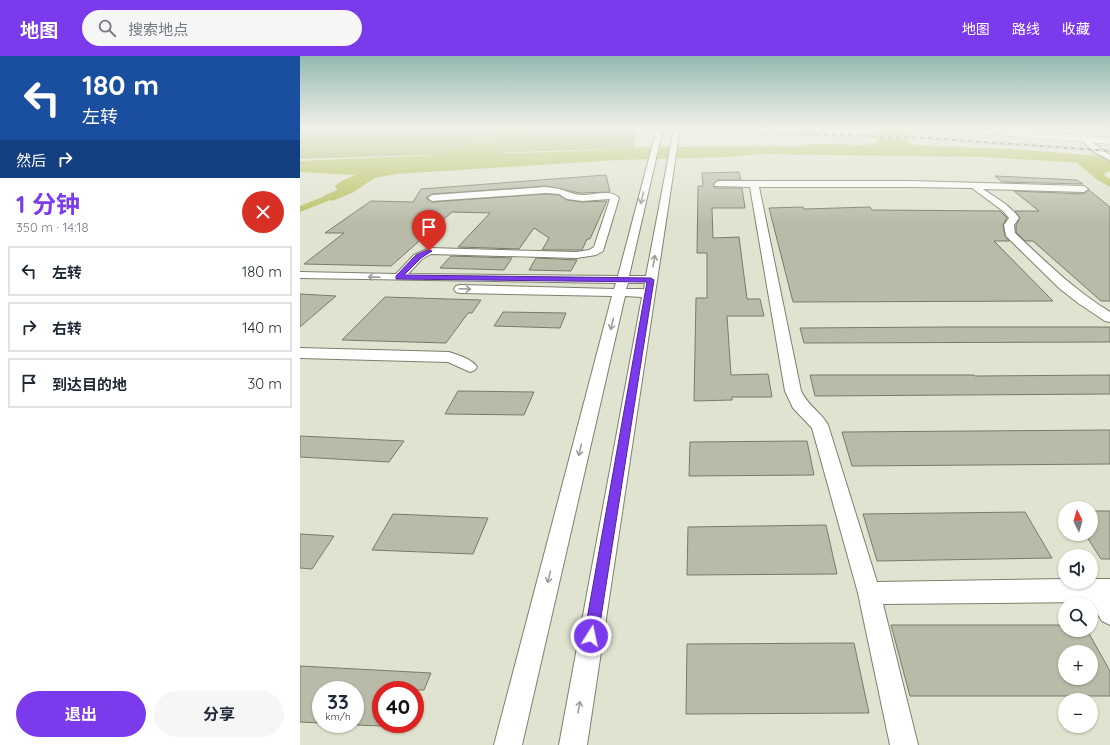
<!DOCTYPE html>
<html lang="zh">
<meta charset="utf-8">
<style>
body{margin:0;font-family:Quicksand,"Noto Sans SC",sans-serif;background:#f6f6f7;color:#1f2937;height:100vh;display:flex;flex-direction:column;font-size:15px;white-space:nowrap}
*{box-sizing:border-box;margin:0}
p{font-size:13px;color:#747a83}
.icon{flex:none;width:22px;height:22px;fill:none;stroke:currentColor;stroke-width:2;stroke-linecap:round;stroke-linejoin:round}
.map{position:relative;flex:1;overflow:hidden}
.side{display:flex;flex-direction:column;background:#fff;width:300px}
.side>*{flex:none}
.banner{background:#1a4fa0;color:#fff;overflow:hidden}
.needle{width:26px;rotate:355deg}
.buttons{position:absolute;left:758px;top:445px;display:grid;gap:8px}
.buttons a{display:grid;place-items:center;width:40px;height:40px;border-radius:50%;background:#fff;box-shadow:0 1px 3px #0004;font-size:20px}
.speed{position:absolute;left:12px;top:625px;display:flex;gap:8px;font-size:20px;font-weight:700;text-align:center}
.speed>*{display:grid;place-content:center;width:52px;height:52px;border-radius:50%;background:#fff;box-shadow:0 1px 3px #0004;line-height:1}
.speed small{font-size:10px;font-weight:400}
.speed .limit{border:6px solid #d22;background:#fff;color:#111}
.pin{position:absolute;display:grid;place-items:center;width:34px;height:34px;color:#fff;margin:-41px -17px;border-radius:50% 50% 50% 0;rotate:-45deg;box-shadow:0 0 4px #0007}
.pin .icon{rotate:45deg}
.me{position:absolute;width:44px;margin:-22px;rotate:10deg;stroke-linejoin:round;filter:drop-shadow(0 0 3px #0008)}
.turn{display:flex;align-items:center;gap:14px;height:84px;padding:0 16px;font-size:18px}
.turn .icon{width:52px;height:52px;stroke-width:2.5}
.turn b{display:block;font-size:28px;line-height:34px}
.then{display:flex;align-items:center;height:38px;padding:0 16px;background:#0003;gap:8px;font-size:15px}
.round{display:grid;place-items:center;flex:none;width:42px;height:42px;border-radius:21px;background:#f6f6f7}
.overview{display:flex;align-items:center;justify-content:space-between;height:68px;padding:0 16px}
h1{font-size:24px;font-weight:700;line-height:30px;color:#7c3aed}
.action{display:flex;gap:8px;margin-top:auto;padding:8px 16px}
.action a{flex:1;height:46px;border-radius:24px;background:#7c3aed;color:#fff;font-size:16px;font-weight:700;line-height:46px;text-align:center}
.action a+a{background:#f6f6f7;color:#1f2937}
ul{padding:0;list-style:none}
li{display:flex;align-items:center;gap:12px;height:50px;margin:0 8px 6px;padding:0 8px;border:2px solid #e0e1e3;border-radius:0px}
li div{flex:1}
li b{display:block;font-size:15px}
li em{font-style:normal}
header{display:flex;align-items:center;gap:24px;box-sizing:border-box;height:56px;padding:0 20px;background:#7c3aed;color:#fff}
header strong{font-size:19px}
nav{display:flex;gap:22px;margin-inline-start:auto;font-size:14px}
.search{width:280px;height:36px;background:#f6f6f7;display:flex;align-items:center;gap:10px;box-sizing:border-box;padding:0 14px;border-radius:22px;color:#747a83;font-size:15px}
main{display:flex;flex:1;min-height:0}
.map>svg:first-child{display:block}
.green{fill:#afb76e}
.water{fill:#b7c05e}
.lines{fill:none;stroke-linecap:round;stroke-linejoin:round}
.canal{fill:#b7c05e;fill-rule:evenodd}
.building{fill:#b8bba7;stroke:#787b69;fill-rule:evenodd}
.minor-casing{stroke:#7d806e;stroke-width:2}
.major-casing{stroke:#7d806e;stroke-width:1}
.minor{fill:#fff;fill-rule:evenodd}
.major{fill:#fff;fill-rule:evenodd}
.rail-casing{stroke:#626459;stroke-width:2}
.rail{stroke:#eef1dc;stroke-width:1.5;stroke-dasharray:4;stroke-linecap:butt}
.oneway{stroke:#9d9e9a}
.route{fill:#7c3aed;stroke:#51269a}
</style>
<header>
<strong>地图</strong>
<div class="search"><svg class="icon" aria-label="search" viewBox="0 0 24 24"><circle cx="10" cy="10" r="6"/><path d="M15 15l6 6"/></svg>搜索地点</div>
<nav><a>地图</a><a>路线</a><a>收藏</a></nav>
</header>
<main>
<section class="side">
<div class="banner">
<div class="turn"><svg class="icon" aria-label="left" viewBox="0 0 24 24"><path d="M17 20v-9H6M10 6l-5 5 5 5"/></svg><div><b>180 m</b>左转</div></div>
<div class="then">然后<svg class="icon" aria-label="right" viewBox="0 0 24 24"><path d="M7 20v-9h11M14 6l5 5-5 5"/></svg></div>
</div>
<div class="overview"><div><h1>1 分钟</h1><p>350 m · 14:18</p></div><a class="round" style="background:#d93025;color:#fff"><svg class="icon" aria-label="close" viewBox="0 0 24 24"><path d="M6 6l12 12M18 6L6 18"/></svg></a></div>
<ul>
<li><svg class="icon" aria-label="left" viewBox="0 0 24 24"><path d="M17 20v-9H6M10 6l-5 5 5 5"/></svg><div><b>左转</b></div><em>180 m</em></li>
<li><svg class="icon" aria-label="right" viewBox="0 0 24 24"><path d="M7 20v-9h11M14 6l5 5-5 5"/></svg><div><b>右转</b></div><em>140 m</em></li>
<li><svg class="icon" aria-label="arrive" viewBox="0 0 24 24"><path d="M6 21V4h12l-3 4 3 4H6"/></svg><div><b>到达目的地</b></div><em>30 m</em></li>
</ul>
<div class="action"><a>退出</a><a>分享</a></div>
</section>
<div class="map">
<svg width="810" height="689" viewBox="0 0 810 689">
<rect width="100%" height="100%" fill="#e0e3cf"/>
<path class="green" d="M0,72H338L333,92L0,103Z"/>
<path class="water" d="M217,72H229L195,85L192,88L201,92L200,96L204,97L256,96L344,91L479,90L496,91L512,88L566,89L576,87V72H596L616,75L617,76L606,79L609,86L615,89L727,94L810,101V115L804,117L805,120L810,123V131L799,125L777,107L770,106L682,101L462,98L427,101L318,104L96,118L75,122L52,137L32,145L23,140L37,134L35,130L40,126L55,119L0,116V105L136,99Z"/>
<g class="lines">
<path class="canal" d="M50,130L55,133L53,135L0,156V150Z"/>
</g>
<g class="building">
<path d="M439,116L441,124H418L413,128L415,132H442L445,152H412L413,182L439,181L447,243H460L464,260H427L431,319L468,318L472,341H432V344L394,345L396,242H407V197H397L398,130H403L402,117Z"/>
<path d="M306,119L310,136L280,137L246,130L132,138L126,142L132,146L246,138L259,139L267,144L282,146L307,145L290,183H287L282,194H242L249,182L234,172L219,193L158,191L190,157L152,156L91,210L4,208L44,177H25L71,145L113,146L121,133Z"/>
<path d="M695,120L777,124L783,128L702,126Z"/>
<path d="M789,134L810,151V245H801L733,185H725L716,176V169L720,162L715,155H739L714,135L784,138Z"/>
<path d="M503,151L504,153L570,151L572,154L700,155L707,162L703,169L705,180L709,185H694L753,245L493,246L469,152Z"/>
<path d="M151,200L212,202L204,214L140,212Z"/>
<path d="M236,202L277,204L271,215L229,214Z"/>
<path d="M0,238L36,240L0,271Z"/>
<path d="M85,241L181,244L172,257H168L146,287L42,284Z"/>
<path d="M203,256L266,257L260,272L194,270Z"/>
<path d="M644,271H810V286L504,287L500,272Z"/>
<path d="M510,319H674L675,320L810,319V338L515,340Z"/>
<path d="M158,335L234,336L224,359L145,358Z"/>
<path d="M810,374V408L552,410L542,376Z"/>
<path d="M0,380L104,385L89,406L0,401Z"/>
<path d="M507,385L514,419L389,420L390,386Z"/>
<path d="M791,455H810V503H801L785,478H791Z"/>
<path d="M725,456L752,502L577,505L563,458Z"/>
<path d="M93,458L188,462L173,498L72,494Z"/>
<path d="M526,469L537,518L387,519L388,471Z"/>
<path d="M0,478L34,480L12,513L0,512Z"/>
<path d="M591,569H765V574H787L810,615V640H610ZM765,596H791V622H765Z"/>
<path d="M554,587L569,657L386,658L387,588Z"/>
<path d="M0,610L131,617L124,634H81V670L55,669V634H21V667L0,666Z"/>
</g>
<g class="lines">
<defs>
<g id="minor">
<path d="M357,72H363L329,220H346L374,72H380L287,689H259L342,241L325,240L222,689H194L312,240L160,237L156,236L154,233L156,230L160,229L314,233L316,227L0,222V216L96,218L114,199L129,192L277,196L289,194L294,191L310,143L282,145L267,143L259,138L246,137L132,145L128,142L132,139L246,131C251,132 257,132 262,134C270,136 274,139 283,139C294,139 311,133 319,142L303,195L296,199L277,202L131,198L122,203L108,218L318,220ZM328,227H345L344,233H326Z"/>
<path d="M756,72C782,72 789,86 810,99V104L794,96L776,79Z"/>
<path d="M418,125H610L784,130L788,133L784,136L683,133C696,142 710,149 719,162L714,169L715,177C747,207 773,233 810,256V266L805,265L778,247L759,232L706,180L704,169L709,162L703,155L672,132L610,131H459L501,335C508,350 521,356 528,369L577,526L765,523V526H791V523H810V569L802,565L790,546L583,548L618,689H590L558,537L512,372L493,352L485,335L450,131L415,130L414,128Z"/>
<path d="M0,292L149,296C158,299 172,303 177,311L175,314L170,316L148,306L0,302Z"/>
</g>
<path id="major" d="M644,72H684L810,82V88L648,75Z"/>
</defs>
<use href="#minor" class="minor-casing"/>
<use href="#major" class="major-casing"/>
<use href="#minor" class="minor"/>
<use href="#major" class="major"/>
<defs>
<path id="rail" d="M320,72L627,82L810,95"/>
</defs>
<use href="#rail" class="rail-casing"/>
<use href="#rail" class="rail"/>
</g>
<defs><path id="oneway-shaft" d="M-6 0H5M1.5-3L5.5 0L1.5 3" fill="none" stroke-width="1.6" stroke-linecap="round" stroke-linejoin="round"/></defs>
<g class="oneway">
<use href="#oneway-shaft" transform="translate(342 142) rotate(104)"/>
<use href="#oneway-shaft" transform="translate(354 205) rotate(-80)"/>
<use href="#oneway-shaft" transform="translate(74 221) rotate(-178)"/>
<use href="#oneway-shaft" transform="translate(165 233) rotate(2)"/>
<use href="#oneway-shaft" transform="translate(312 268) rotate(104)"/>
<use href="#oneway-shaft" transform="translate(280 394) rotate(104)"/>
<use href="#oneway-shaft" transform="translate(249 521) rotate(104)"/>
<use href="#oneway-shaft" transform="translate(279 651) rotate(-80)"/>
</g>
<linearGradient id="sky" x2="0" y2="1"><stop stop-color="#94b9b1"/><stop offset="0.43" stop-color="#f1f2e9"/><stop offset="1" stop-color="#f1f2e9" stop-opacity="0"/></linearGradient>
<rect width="810" height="169" fill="url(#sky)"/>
<path class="route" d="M127,194L132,195L121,202L104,219L351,222L354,224L298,580L296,585L291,587L286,585L284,580L347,226L96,223V220L116,199Z"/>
</svg>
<div class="buttons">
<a><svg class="needle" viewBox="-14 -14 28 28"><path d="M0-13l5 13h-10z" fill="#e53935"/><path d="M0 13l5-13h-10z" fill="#747a83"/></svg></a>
<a><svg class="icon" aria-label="sound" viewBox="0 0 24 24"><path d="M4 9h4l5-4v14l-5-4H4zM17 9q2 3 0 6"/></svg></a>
<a><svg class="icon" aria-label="search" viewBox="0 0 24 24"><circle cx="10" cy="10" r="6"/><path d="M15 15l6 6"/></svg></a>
<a>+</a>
<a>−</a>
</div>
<div class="speed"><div>33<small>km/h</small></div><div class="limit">40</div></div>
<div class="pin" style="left:129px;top:195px;background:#d93025"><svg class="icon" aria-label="arrive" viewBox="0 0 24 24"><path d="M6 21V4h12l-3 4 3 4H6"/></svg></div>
<svg class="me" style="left:291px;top:580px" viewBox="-20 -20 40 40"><circle r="17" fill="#7c3aed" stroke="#fff" stroke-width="3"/><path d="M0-11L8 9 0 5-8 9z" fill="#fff"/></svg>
</div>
</main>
